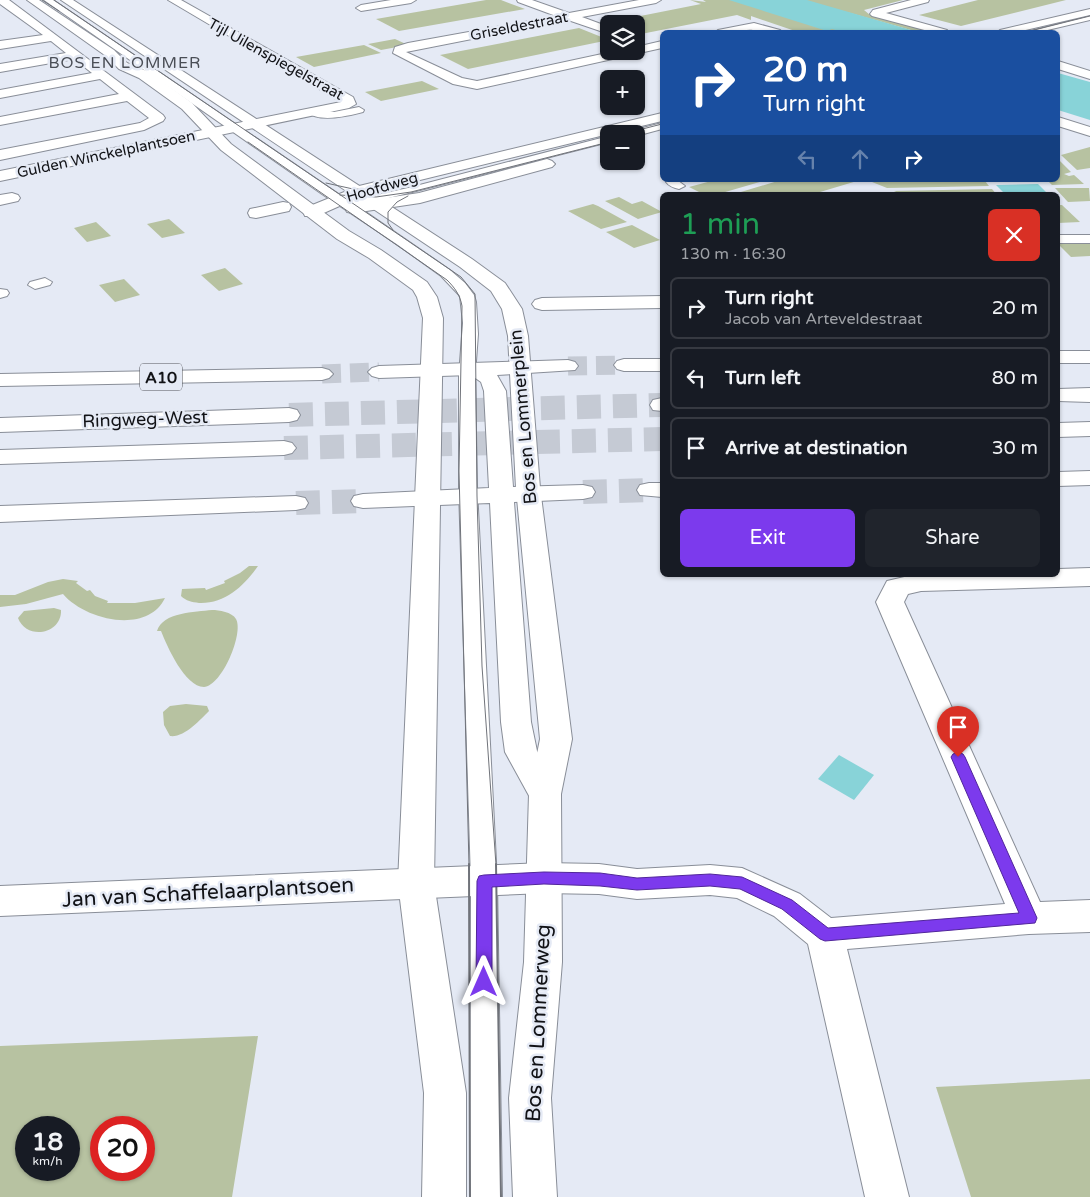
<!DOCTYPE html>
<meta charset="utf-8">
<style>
body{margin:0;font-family:"Varela Round",sans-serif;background:#20242c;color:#f1f3f6;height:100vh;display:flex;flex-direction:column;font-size:19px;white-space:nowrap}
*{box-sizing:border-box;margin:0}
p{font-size:16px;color:#9ea1a6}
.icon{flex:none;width:28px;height:28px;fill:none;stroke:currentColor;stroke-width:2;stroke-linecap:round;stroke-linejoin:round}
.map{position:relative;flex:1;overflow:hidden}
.side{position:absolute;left:660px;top:192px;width:400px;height:385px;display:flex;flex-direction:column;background:#171b24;border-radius:8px;box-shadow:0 1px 4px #0004}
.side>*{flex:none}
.guide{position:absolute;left:660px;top:30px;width:400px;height:152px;border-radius:8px;box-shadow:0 1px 4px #0004;background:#1a4fa0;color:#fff;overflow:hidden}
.tools{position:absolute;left:600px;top:15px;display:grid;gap:10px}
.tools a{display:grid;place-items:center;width:45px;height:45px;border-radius:8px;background:#171b24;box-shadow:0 1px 4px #0004;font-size:25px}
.speed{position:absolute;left:15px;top:1116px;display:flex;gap:10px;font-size:25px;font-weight:700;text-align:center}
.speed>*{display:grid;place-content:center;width:65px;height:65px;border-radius:50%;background:#171b24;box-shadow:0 1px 4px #0004;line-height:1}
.speed small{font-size:12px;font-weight:400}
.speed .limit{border:8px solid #d22;background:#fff;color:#111}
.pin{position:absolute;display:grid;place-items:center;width:42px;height:42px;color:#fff;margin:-51px -21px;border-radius:50% 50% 50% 0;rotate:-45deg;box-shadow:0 0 5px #0007}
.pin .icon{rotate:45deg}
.me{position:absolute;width:55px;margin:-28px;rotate:0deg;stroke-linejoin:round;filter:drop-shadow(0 0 4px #0008)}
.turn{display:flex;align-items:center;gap:18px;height:105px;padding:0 20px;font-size:22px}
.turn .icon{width:65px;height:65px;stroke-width:2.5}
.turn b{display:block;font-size:35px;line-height:42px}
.lanes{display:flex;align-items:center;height:48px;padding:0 20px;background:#0003;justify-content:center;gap:25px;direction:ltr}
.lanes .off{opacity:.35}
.round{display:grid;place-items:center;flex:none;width:52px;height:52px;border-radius:8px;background:#20242c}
.headline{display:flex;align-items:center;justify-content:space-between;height:85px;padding:0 20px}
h1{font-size:30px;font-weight:600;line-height:38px;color:#1e9e55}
.action{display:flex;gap:10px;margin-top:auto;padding:10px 20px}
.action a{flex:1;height:58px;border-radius:8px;background:#7c3aed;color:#fff;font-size:20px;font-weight:600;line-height:58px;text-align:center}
.action a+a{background:#20242c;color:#f1f3f6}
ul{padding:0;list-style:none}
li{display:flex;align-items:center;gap:15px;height:62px;margin:0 10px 8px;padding:0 10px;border:2px solid #363941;border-radius:8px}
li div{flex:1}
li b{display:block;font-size:19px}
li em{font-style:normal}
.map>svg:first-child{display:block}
.green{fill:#b7c2a1;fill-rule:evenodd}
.water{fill:#88d3d8}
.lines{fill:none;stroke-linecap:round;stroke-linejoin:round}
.motorway-tunnel-far1{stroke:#c5cad4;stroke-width:19;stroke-dasharray:19 9;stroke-linecap:butt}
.motorway-tunnel{stroke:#c5cad4;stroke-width:24;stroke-dasharray:24 12;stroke-linecap:butt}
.service-casing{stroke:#898e98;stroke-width:2}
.pedestrian-casing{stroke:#898e98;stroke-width:2}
.minor-casing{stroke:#898e98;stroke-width:2}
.tertiary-casing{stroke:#898e98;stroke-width:2}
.secondary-casing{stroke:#898e98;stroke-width:2}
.motorway-casing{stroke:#898e98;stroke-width:2}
.service{fill:#fff;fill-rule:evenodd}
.pedestrian{fill:#fff;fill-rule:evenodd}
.minor{fill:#fff;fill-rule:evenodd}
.tertiary{fill:#fff;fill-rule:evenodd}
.secondary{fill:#fff;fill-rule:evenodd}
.motorway{fill:#fff;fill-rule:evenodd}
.tram-far1{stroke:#70737a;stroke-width:1}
.tram{stroke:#70737a;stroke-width:2}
.route{fill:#7c3aed;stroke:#51269a}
.labels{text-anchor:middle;stroke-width:5;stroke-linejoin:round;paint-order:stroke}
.far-street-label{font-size:15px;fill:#111216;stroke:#e5eaf5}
.far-quarter-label{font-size:16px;letter-spacing:1px;fill:#4a4e56;stroke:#e5eaf5}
.shield{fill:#e5eaf5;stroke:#515359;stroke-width:1}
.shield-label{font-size:16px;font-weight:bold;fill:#111216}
.street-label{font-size:18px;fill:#111216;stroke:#e5eaf5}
.near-street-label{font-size:21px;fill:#111216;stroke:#e5eaf5}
</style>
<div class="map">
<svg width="1090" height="1197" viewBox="0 0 1090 1197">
<rect width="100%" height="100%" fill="#e5eaf5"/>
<g class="green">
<path d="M486,0H501L525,9L399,31L376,19Z"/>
<path d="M690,0L706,2L703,0H743L852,32H798L751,16V20L737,15L636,35V24H609V27L600,24L701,4Z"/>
<path d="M783,0H903L864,10L870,15L933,32H918L850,13Z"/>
<path d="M978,0H1066L961,26L919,15Z"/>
<path d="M579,28L609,40L468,69L440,55Z"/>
<path d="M395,39L408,45L381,50L368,44Z"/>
<path d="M364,45L381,53L314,67L296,57Z"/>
<path d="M422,81L439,89L381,101L365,92Z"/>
<path d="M1090,147V168L1077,170L1061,155Z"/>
<path d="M1058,159L1071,172L1064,174L1069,176L1074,175L1084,184L1052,185L1047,180H1058Z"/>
<path d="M715,180H767L715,195H705L689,187Z"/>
<path d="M781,180H856L857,181L810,195H731Z"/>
<path d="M867,180H1033L985,181L989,186L887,188Z"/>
<path d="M1055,188H1089L1090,201L1068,202Z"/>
<path d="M992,189L997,195H903L894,191Z"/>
<path d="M619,197L632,204L642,201L662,212L638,219L605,201Z"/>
<path d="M593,204L598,206L627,222L601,229L568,211Z"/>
<path d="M1058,205H1062L1080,222L1058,223Z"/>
<path d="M169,219L185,233L162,238L147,224Z"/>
<path d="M96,222L111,236L87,242L74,228Z"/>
<path d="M632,225L660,240L634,248L606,232Z"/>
<path d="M1090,243V256L1071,257L1058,244Z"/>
<path d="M225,268L243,284L219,291L201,275Z"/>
<path d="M124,279L140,295L115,302L99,285Z"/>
<path d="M249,566H258C244,586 225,604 199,603C192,602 186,601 181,596L182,589L205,588L206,590L225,583L224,581L240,573Z"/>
<path d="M63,579L78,581L76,583L87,591L90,590L95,596L108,601L107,603H135L165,598C147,635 85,620 63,594L26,604L0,607V595H15L48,582Z"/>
<path d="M54,608L61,610C62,634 27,641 18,618L24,611Z"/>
<path d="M212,610C219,610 232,612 236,619C244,633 222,686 204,687C185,687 167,646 161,631H157C163,612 195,612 212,610Z"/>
<path d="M186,704L207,706L209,711C200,720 184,738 170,736L164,725L163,712L170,706Z"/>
<path d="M258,1036L232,1197H0V1046ZM26,1128H69V1170H26ZM101,1128H144V1170H101Z"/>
<path d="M1090,1079V1197H971L936,1087Z"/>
</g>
<g class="water">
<path d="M729,0H807L918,32H843L832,29L827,31Z"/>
<path d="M1058,73L1090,82V120L1058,110Z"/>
<path d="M1038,184L1049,195H1006L996,185Z"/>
<path d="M839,755L874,775L854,800L818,779Z"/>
</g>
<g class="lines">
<g class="motorway-tunnel-far1">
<path d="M568,366L624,365"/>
<path d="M322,374L379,372"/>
</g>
<g class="motorway-tunnel">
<path d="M289,415L661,405"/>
<path d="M284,448L662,439"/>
<path d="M583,492L649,490"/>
<path d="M296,503L363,501"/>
</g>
<defs>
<g id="service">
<path d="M44,0H53L349,201L408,188L609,136V142L357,206L450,270L465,283L474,295L476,302L478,334L475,375L477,489L497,881L502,1197H470L471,881L459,489V375L463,323L460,296L441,276L398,245L322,194Z"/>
<path d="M1090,16V20L1039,32H1027Z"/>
<path d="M359,107L364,110L363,112C348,116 319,123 307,112L312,109L334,112Z"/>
<path d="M662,123V129L636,136V134H626L627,132Z"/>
<path d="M668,180H677L685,186L679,189C674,188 669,186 666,182Z"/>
<rect x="1058" y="235" width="32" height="8"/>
<path d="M45,278L52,282L50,285L35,289L28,285L30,282Z"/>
<path d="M0,289L7,290L9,293L7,296L0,298Z"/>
</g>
<g id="pedestrian">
<path d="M12,193L18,195L20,198L18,201L0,205V195Z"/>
<path d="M283,202L289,203L291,207L289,211L256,218L250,217L248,213L250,209Z"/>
<path d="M662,296V308L542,310L535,308L532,304L535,300L542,298Z"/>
</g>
<g id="minor">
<path d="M0,0H9L163,115L165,118L163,121L144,130L0,160V150L140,123L149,118L127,101L0,125V117L119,94L100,79L0,98V90L92,73L74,59L0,72V64L66,53L51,41L0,49V41L43,35L0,4Z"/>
<path d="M168,0H181L353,97L356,104L349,108L0,181V171L341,102Z"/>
<path d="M391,0H416L411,3L361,11L356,8L361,5Z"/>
<path d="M517,0H532L569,13L639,0H661L656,3L582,17L609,27V34L568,20L406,52L462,78L477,81L616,51H636V47L662,41V48L477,89L453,84L393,53L395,47L408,43L556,16L518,2Z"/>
<path d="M911,0H929L928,2L886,13L947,30L948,32H932L872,16L870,14L873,10Z"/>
<path d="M754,23L780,30L782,32C771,33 763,30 753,30C741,29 729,34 716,32L718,30Z"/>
<path d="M1058,61L1090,71V79L1058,69Z"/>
<path d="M1058,117L1090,127V136L1058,126Z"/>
<path d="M1090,568V586L921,591L908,594L904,602L1040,902L1090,900V932L1029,934L847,949L909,1197H865L808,944L774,916L737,898L710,895L637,899L599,894L544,893L0,916V886L544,863L599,864L637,869L710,865L742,868L800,894L831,918L1005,904L876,602L887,581L913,575H1058V569Z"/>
</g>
<g id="tertiary">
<path d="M1090,9V15L1017,32H998L1000,30Z"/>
<path d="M662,113V121L371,192L317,216H305L303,212L305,208L359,186Z"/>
<path d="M547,159L552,161L555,164L552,167L420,203L353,213L347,212L345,208L347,204L353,203L419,193Z"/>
</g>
<g id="secondary">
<path d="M27,0H39L114,50L127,63L149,72L192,103L231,144L349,231L381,250L427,282L437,297L443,318L434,883L466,1093V1197H422L424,1093L398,883L423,318L417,297L413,290L369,258L337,239L221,150L182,109L139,78L119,69L106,56Z"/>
<path d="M61,0H73L472,259L505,283L522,309L528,336L540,488L572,739L561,794L562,962L551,1098L557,1197H513L509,1098L524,962L529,794L540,739L516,488L508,336L502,309L491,291L460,267Z"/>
</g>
<g id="motorway">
<rect x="1058" y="351" width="32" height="12"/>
<path d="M624,359H662V371H624L617,369L614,365L617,361Z"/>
<path d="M568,360L575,362L578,366L575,370L497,375L506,391L513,487L583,485L592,487L595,492L592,497L583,499L514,502L531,722L537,751L561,794L557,803L545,807L533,803L505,752L501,722L490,503L363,508L354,506L351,501L354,496L363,494L489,488L484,391L481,382L471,375L379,378L372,376L368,372L372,368L379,366Z"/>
<path d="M322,368L329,370L333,374L329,378L322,380L0,386V374Z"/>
<path d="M1090,388V402L1058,401V389Z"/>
<path d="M662,398V411L653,410L650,405L653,400Z"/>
<path d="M289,408L297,410L300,415L297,420L289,422L0,432V418Z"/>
<path d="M1090,422V436L1058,437V423Z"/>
<path d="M284,441L292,443L296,448L292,453L284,455L0,464V450Z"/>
<path d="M1090,471V485L1058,486V472Z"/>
<path d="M649,483H662V497L640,495L637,490L640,485Z"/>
<path d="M296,496L305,498L308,503L305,508L296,510L0,522V506Z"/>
</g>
</defs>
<use href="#service" class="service-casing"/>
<use href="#pedestrian" class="pedestrian-casing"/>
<use href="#minor" class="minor-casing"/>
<use href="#tertiary" class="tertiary-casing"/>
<use href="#secondary" class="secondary-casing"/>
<use href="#motorway" class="motorway-casing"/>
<use href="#service" class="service"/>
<use href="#pedestrian" class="pedestrian"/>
<use href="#minor" class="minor"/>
<use href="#tertiary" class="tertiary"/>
<use href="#secondary" class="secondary"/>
<use href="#motorway" class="motorway"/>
<g class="tram-far1">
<path d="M42,0L59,11"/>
<path d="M54,0L461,277L475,294L477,496L482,666L496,865"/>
<path d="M1026,32L1090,16"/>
<path d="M623,134L662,124"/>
<path d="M248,142L447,280C455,288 460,295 462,306L459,471L469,865"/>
<path d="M326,183L353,189L378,190"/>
<path d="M340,195L376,197L411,192L609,142"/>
<path d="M393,230L388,223V212L397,202L408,196"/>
</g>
<g class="tram">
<path d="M469,864L470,1197"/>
<path d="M496,864L501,1197"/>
</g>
</g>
<path class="route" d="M958,752L963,754L965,757L1037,918L1035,923L825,941L820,939L782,909L740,889L710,886L637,890L600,886L544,884L492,887V982L490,987L484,989L479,987L476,982L477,881L479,876L484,875L544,872L600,873L637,878L710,874L742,877L792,900L828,928L1019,913L951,757L953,754Z"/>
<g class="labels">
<g class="far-street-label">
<text transform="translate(519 26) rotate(-11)" y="5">Griseldestraat</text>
<text transform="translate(276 59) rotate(29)" y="5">Tijl Uilenspiegelstraat</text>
<text transform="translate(106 154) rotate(-12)" y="5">Gulden Winckelplantsoen</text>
<text transform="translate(382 187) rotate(-16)" y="5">Hoofdweg</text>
</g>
<g class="far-quarter-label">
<text x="125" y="68">BOS EN LOMMER</text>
</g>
<rect class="shield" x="140" y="363.5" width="42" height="27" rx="4"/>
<g class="shield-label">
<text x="161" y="383">A10</text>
</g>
<g class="street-label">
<text transform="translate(523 417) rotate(-95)" y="6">Bos en Lommerplein</text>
<text transform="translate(145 419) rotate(-2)" y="6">Ringweg-West</text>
</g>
<g class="near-street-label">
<text transform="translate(208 892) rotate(-3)" y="7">Jan van Schaffelaarplantsoen</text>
<text transform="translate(538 1023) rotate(-87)" y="7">Bos en Lommerweg</text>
</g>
</g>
</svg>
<div class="tools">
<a><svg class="icon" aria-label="layers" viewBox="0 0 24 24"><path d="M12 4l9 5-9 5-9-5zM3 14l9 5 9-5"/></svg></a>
<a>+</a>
<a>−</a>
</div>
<div class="speed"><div>18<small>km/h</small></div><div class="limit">20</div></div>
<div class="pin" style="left:958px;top:757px;background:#d93025"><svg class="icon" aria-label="arrive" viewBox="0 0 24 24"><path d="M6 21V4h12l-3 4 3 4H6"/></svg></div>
<svg class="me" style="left:484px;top:982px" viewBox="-20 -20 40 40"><path d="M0-17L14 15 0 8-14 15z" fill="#7c3aed" stroke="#fff" stroke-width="4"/></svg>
<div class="guide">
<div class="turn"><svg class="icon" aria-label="right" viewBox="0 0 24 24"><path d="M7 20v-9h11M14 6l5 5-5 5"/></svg><div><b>20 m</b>Turn right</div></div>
<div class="lanes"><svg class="icon off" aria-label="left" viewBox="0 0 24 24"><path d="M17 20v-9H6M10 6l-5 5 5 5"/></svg><svg class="icon off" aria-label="ahead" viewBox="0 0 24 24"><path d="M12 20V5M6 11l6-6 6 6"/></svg><svg class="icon" aria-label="right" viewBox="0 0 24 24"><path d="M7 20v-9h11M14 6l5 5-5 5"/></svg></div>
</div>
<section class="side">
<div class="headline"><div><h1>1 min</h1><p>130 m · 16:30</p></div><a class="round" style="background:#d93025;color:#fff"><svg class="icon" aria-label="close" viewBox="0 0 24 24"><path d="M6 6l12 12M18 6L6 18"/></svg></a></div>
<ul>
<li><svg class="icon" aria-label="right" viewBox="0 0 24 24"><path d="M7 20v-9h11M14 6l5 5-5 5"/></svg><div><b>Turn right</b><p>Jacob van Arteveldestraat</p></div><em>20 m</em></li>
<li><svg class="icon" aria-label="left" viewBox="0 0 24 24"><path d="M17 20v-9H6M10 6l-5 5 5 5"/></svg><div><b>Turn left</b></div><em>80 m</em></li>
<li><svg class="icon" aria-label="arrive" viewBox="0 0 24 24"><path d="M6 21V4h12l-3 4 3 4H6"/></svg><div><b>Arrive at destination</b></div><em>30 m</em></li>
</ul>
<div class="action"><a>Exit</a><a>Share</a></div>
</section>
</div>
